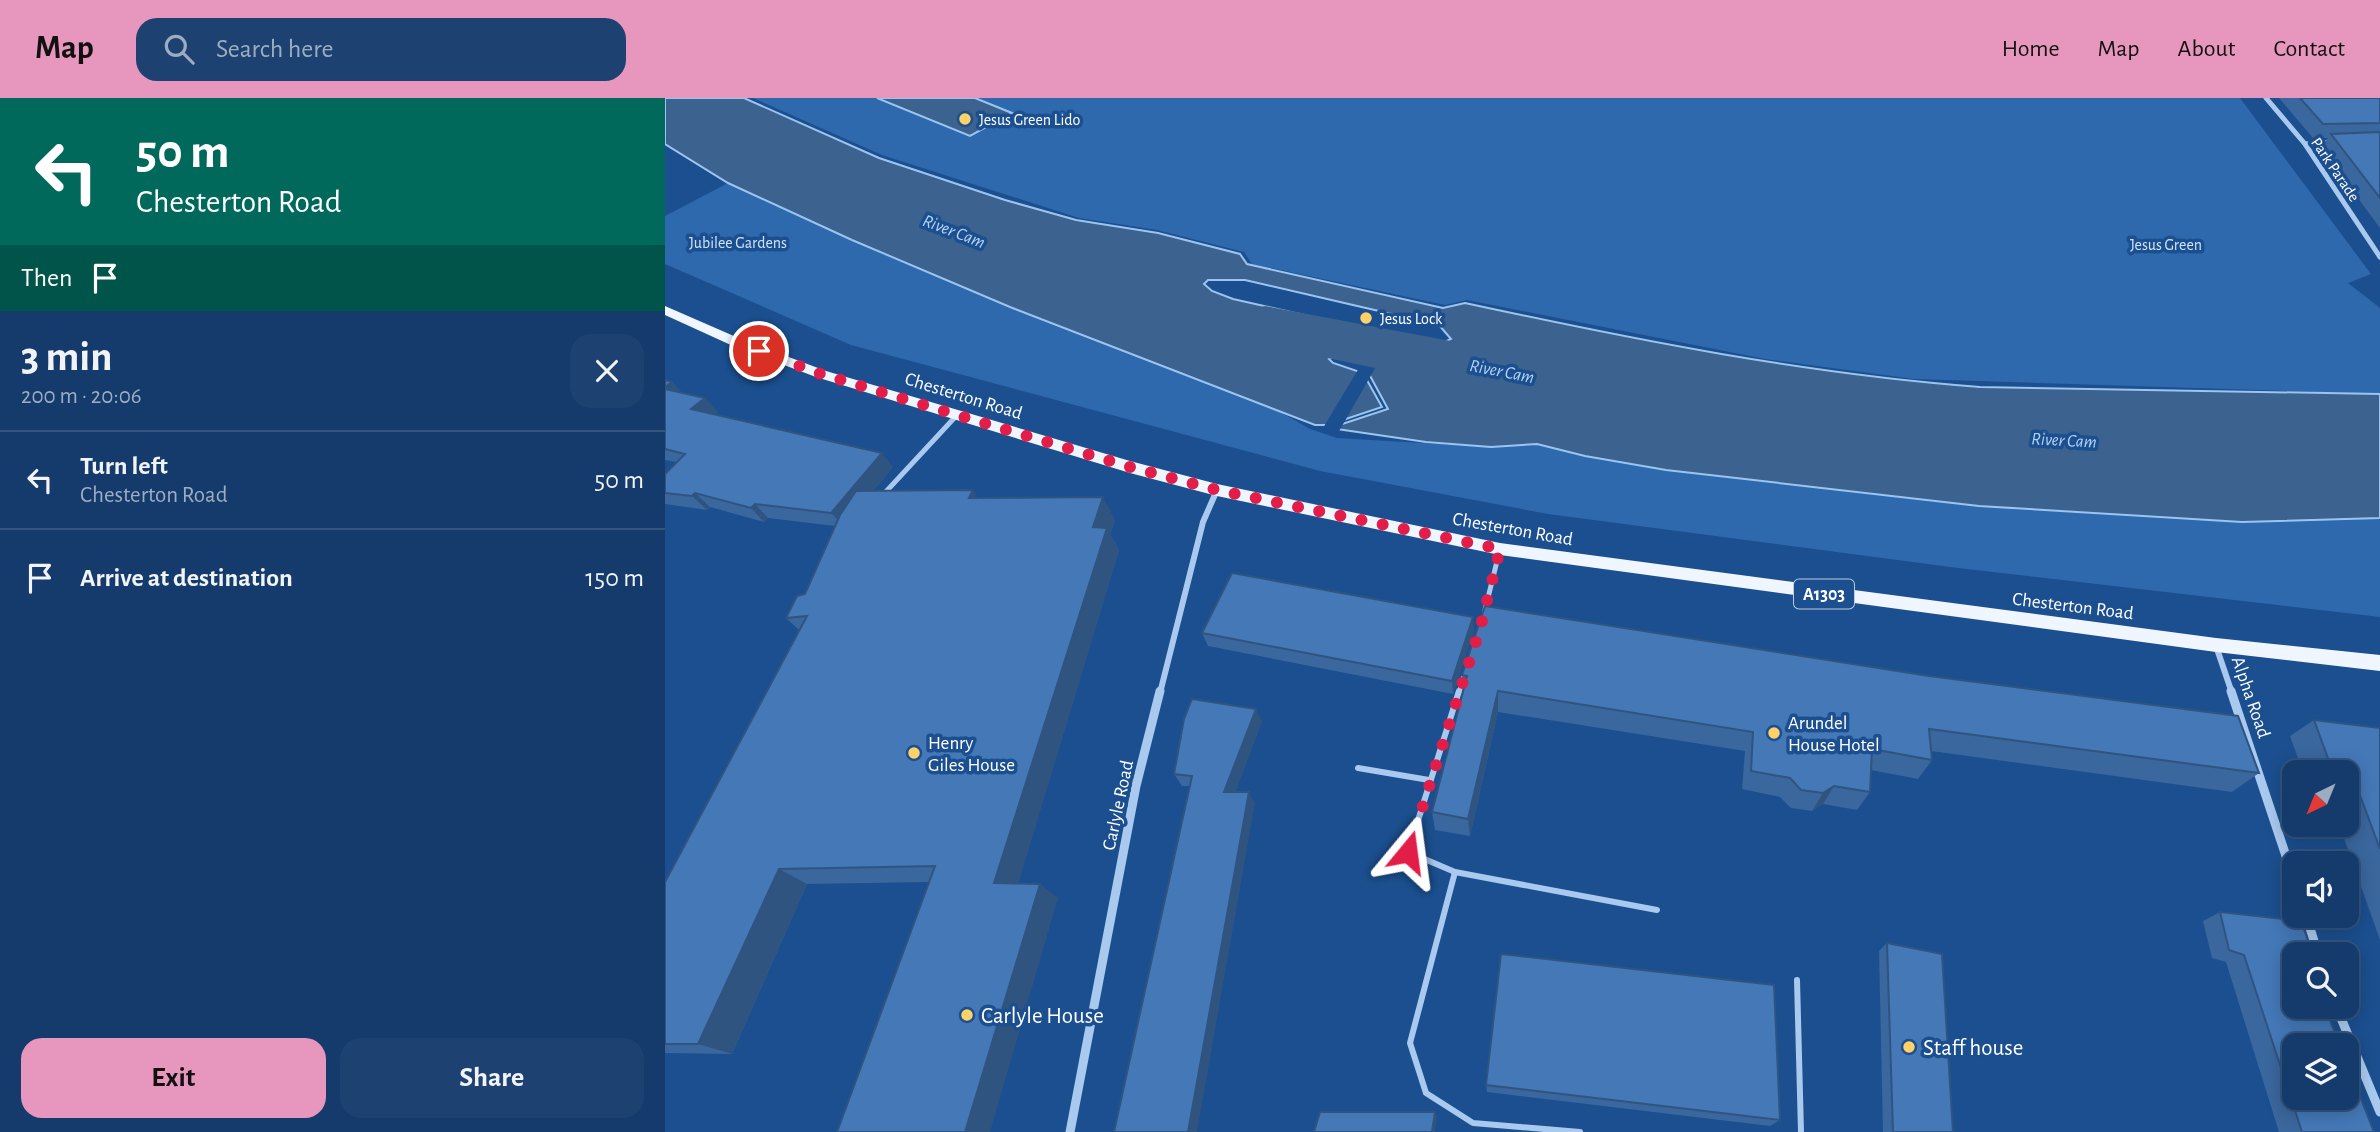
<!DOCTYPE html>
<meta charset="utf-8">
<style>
body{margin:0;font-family:"Alegreya Sans",sans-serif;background:#1d4271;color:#f1f3f6;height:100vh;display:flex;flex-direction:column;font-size:26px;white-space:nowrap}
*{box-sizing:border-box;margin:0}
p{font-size:23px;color:#9dadc1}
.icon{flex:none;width:38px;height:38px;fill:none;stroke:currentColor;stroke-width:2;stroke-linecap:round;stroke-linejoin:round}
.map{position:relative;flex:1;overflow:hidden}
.panel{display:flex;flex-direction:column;background:#143b6b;width:665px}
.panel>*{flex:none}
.top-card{background:#00695c;color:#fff;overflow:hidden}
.needle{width:46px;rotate:223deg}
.buttons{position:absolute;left:1617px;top:662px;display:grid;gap:14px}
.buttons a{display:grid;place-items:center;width:77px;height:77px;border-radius:14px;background:#143b6b;box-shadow:0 4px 18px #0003,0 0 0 2px #33557e;font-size:35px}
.pin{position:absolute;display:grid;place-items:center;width:60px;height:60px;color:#fff;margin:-30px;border:4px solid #fff;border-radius:50%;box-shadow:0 2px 7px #0007}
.me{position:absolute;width:77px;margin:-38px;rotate:16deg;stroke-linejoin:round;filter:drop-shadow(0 0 5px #0008)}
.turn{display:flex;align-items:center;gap:24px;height:147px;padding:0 21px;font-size:32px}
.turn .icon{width:91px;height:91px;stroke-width:2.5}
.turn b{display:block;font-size:49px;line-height:60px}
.then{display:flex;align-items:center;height:66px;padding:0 21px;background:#0003;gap:14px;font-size:26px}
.round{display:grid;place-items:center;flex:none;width:74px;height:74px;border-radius:21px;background:#1d4271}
.summary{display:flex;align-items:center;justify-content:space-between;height:119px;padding:0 21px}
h1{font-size:42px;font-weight:700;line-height:52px}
.action{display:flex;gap:14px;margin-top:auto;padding:14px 21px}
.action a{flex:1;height:80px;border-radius:21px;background:#e797bd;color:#111;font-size:28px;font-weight:700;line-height:80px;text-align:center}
.action a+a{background:#1d4271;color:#f1f3f6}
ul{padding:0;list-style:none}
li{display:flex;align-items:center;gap:21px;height:98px;padding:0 21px;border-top:2px solid #33557e}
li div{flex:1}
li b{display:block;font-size:26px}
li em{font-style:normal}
header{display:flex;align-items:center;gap:42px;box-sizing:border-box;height:98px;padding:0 35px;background:#e797bd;color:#111}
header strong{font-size:33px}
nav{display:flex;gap:38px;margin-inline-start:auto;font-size:24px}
.search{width:490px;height:63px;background:#1d4271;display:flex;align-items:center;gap:18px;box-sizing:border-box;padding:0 24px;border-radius:21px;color:#9dadc1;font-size:26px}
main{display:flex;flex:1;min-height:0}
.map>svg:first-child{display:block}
.green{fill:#2e69ad}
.water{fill:#3c6290;stroke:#9cc4f0;stroke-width:2}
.pier{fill:#1b4f8f}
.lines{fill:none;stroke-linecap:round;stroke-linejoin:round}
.river{fill:#3c6290;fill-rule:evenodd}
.lane-far1{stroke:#a9c9ee;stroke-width:5}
.lane{stroke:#a9c9ee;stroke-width:6}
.street-far2{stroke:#a9c9ee;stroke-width:5}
.street-far1{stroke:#a9c9ee;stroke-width:6}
.street{stroke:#a9c9ee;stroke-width:9}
.primary{fill:#f0f6ff;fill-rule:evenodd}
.wall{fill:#3a679d}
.shaded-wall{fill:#305480}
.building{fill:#4478b7;stroke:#305480;stroke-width:2}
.route{stroke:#e11d48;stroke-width:12;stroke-dasharray:0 21.6}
.poi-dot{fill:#ffd166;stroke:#1b4f8f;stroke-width:2.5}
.labels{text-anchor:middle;stroke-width:7;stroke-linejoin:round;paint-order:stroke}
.far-poi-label{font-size:16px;fill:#fff;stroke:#1b4f8f;text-anchor:start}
.far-street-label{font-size:16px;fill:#fff;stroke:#1b4f8f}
.far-park-label{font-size:16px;fill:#cfe3fa;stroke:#1b4f8f}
.far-water-label{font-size:18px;font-style:italic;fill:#b5d3f5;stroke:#1b4f8f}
.shield{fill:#1b4f8f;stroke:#bbcadd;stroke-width:2}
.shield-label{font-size:18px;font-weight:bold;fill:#fff}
.street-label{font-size:19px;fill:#fff;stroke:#1b4f8f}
.poi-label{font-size:19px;fill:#fff;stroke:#1b4f8f;text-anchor:start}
.near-poi-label{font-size:23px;fill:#fff;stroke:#1b4f8f;text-anchor:start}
</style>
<header>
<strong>Map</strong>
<div class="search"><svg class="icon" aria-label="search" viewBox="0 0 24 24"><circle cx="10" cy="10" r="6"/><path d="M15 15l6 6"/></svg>Search here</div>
<nav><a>Home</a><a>Map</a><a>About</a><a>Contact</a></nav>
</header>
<main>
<section class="panel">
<div class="top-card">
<div class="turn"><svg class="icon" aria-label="left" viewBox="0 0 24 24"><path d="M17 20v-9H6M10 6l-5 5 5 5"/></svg><div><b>50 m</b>Chesterton Road</div></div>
<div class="then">Then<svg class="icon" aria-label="arrive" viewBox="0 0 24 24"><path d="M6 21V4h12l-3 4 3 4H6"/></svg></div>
</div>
<div class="summary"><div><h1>3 min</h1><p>200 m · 20:06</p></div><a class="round"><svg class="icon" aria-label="close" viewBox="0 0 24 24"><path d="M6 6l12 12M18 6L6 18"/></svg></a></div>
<ul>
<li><svg class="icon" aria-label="left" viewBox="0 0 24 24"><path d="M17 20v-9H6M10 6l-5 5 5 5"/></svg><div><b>Turn left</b><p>Chesterton Road</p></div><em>50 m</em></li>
<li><svg class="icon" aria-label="arrive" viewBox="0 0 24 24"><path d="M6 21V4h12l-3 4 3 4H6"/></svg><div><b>Arrive at destination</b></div><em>150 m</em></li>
</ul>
<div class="action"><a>Exit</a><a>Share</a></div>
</section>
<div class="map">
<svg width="1715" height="1034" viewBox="0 0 1715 1034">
<rect width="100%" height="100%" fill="#1b4f8f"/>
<g class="green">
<path d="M88,0H1575L1706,176L1683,185L1715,210V296L1249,281L1100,261L802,202L780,207L587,166L579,154L492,132L414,120L217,57Z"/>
<path d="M63,85L345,209L610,311L645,331L672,340L826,349L872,346L920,358L1001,372L1314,408L1577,424L1715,420V519L1293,470L883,416L655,373L186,247L0,166V118Z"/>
</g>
<g class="water">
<path d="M0,0H79L214,60L340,102L411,122L493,135L575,156L582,166L778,210L800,205C971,242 1141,276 1315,289L1715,296V420L1577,424L1314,408L1001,372L920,358L872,346L826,349L761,344L665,330L723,311L703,274L728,235L777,245L786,241L774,227L580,182H543L539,186L547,193L568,201L714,234L697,263L670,258L664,261L668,265L698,275L717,309L663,327H650L345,209L187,142L63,85L0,46Z"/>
<path d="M212,0H310L347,15L305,38Z"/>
</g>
<path class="pier" d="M727,231L732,232L673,335L658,330L694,270L700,272Z"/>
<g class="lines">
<path class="river" d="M600,208L823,250L846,257L855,272L846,287L823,294L578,242L569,228L578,214Z"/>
<g class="lane-far1">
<path d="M216,399L292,317"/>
<path d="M820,512L835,451"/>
<path d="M794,595L800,575"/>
</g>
<g class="lane">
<path d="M794,593L743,754L790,774L992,812"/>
<path d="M693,670L764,682"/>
<path d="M790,774L745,945L761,995L808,1025L915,1034"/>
<path d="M1132,882L1136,1034"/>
</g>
<g class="street-far2">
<path d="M1601,0L1640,46L1715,159"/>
<path d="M1640,46L1668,44"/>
</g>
<g class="street-far1">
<path d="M1551,548L1567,595"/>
<path d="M495,595L538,424L552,392"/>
</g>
<g class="street">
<path d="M1566,593L1629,782"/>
<path d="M1641,817L1653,856"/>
<path d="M1671,908L1715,1014"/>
<path d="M405,1034L471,688L495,593"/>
</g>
<path class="primary" d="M0,208L78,242L161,273L465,363L552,386L835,445L1551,540L1715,557V573L1551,554L835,457L552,398L465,375L151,279L68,248L0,217Z"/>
</g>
<g class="wall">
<path d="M1614,0H1715V130L1656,50L1663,40H1648Z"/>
<path d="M0,282L7,284L17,295L53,314L50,316L228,369L208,393L313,400L450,422L445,436L454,452L353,785L393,800L264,784L142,786L67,956L0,955V784L134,532L121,520L140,496L170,428L103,420L99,424L45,409L42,412L0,406V376L11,364L0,362Z"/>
<path d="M820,508L1594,675L1567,694L1266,653L1267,662L1253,681L1206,672L1205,694L1192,712L1158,706L1147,713L1126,710L1115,699L1077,691L1080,653L833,614L805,738L770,732L767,714L799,591L797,577Z"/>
<path d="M809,532L788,596L543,548L537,535Z"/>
<path d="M1649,622L1715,630V842L1674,726H1682V674H1638L1625,638Z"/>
<path d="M597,623L570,694L590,705L525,688H517L509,676Z"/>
<path d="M1555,814L1629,856L1709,1034H1614L1561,864L1547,860L1538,823Z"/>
<path d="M1222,845L1288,1034H1218L1214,853Z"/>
<path d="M821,987L1115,1022L1105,1028L822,994Z"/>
</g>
<g class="shaded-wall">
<path d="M7,284L20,298L0,292V289Z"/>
<path d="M40,300L53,314L40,325L26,311Z"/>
<path d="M217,355L228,369L179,428L166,415Z"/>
<path d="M308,392L323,415L304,400Z"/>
<path d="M30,395L45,409L42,412L27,398Z"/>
<path d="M438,399L450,422L445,436L454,452L349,800L329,785L428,429Z"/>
<path d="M90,406L103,420L99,424L86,410Z"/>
<path d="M808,519L809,532L788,596L787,583Z"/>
<path d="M833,593V614L805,738L803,721Z"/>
<path d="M591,611L597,623L566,705L559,694Z"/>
<path d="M1169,688L1158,706L1147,713L1158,695Z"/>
<path d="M584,694L590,705L532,1034H523Z"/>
<path d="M114,771L142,786L67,956L33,946Z"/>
<path d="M375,786L393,800L325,1034H300Z"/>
<path d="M770,1014L772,1018L770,1034H767Z"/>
</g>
<g class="building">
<path d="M1635,0H1715V25L1658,26Z"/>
<path d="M1715,34V100L1666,36Z"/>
<path d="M0,282L7,284L0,289Z"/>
<path d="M0,291L40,300L26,311L217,355L166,415L90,406L86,410L30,395L27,398L0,395V376L20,356L0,351Z"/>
<path d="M308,392L304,400L438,399L428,429L442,430L329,785L375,786L300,1034H172L270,768L114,771L33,946H0V784L142,518L121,520L132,498L140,496L175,417L191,393Z"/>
<path d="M567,475L808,519L787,583L537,535Z"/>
<path d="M820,508L1264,578L1573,618L1594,675L1264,631L1267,662L1207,651L1205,694L1169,688L1158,695L1136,692L1125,680L1086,673L1088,634L833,593L803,721L767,714L802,578L797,577Z"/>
<path d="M527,601L591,611L559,694H584L523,1034H449L527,678L509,676L519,621Z"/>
<path d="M1649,622L1715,630V751L1690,684L1682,683V674H1668Z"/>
<path d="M1555,814L1636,823L1648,856H1629V908H1659L1675,947H1629V999H1682V965L1709,1034H1637L1579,857L1564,852Z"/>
<path d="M1222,845L1277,856L1288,1034H1228Z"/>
<path d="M836,856L1109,887L1115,1022L821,987Z"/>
<path d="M655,1014H770L767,1034H649Z"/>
</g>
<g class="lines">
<path class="route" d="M94,253L156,276L465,369L552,392L835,451L815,531L743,754"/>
</g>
<g class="poi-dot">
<circle cx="300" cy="21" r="7"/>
<circle cx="701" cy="220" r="7"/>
<circle cx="1109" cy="635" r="7"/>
<circle cx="249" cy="655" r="7"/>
<circle cx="302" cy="917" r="7"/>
<circle cx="1244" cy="949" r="7"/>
</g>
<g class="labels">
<g class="far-poi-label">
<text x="314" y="27">Jesus Green Lido</text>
<text x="715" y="226">Jesus Lock</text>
</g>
<g class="far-street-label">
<text transform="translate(1671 71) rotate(56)" y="6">Park Parade</text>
</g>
<g class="far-park-label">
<text x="73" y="150">Jubilee Gardens</text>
<text x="1501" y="152">Jesus Green</text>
</g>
<g class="far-water-label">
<text transform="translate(289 133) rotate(21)" y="6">River Cam</text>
<text transform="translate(837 273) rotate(11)" y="6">River Cam</text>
<text transform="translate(1399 342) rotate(3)" y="6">River Cam</text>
</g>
<rect class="shield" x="1129" y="481.5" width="60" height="29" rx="5"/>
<g class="shield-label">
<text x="1159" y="502">A1303</text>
</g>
<g class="street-label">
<text transform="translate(299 297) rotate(17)" y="7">Chesterton Road</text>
<text transform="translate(848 430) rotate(10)" y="7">Chesterton Road</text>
<text transform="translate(1408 507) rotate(7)" y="7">Chesterton Road</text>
<text transform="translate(1587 599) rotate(71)" y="7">Alpha Road</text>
<text transform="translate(452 707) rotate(-78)" y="7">Carlyle Road</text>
</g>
<g class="poi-label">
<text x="1123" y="631">Arundel<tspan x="1123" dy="22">House Hotel</tspan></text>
<text x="263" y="651">Henry<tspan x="263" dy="22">Giles House</tspan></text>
</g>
<g class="near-poi-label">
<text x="316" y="925">Carlyle House</text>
<text x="1258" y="957">Staff house</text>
</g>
</g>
</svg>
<div class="buttons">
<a><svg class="needle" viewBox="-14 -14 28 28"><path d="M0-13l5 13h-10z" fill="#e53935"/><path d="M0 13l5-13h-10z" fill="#9dadc1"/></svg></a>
<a><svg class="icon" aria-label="sound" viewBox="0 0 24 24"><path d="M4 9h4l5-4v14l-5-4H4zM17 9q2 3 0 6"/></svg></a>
<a><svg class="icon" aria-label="search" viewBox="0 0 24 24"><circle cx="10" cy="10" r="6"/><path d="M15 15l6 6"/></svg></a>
<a><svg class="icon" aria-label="layers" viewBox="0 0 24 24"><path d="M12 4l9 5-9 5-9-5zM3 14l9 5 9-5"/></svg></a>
</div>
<div class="pin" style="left:94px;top:253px;background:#d93025"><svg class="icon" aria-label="arrive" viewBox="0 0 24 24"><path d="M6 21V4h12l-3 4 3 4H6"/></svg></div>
<svg class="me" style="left:743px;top:754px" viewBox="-20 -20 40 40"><path d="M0-17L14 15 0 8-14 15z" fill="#e11d48" stroke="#fff" stroke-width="4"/></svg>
</div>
</main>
